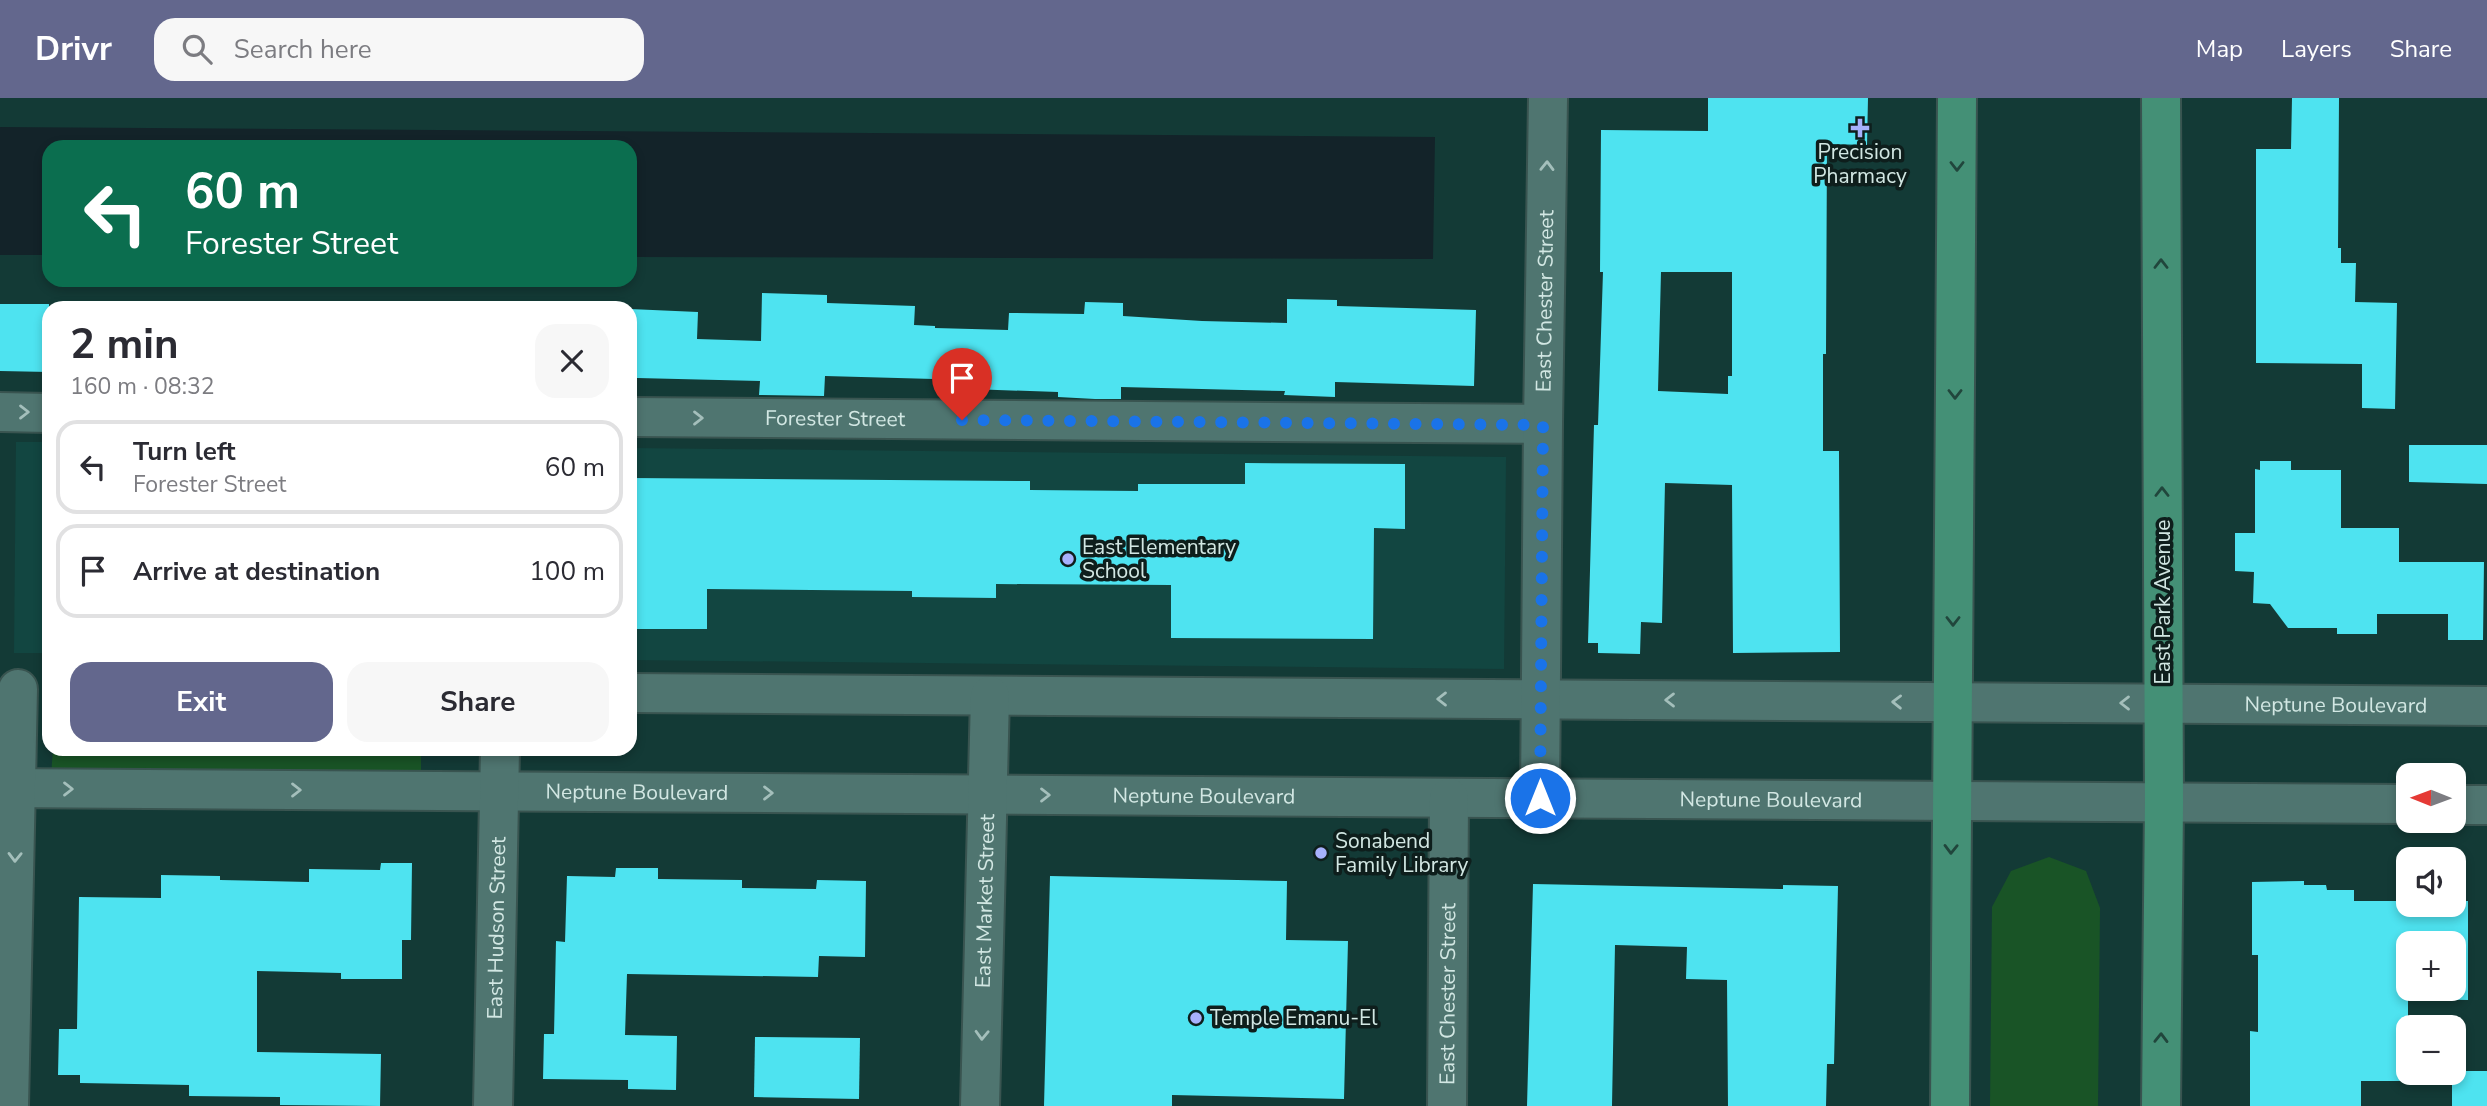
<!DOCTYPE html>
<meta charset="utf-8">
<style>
body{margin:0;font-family:"Nunito Sans",sans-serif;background:#f7f7f7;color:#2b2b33;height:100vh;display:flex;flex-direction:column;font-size:26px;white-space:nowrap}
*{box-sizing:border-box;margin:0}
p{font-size:23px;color:#7c7c81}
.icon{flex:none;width:38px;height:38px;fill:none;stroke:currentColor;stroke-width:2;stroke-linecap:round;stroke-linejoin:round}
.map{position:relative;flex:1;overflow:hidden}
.sheet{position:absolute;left:42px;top:203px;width:595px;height:455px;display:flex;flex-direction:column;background:#fff;border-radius:21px;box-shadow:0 4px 10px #0003}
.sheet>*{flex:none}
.top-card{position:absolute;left:42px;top:42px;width:595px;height:147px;border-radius:21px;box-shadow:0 4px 10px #0003;background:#0b6e4f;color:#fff;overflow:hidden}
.needle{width:46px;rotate:271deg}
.tools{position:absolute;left:2396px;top:665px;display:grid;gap:14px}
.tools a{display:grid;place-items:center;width:70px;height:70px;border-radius:14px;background:#fff;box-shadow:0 4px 10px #0003;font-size:35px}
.pin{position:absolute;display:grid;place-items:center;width:60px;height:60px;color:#fff;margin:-72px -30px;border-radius:50% 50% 50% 0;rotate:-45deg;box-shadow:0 0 7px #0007}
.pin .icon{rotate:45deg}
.me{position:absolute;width:77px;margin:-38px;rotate:0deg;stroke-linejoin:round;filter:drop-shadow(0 0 5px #0008)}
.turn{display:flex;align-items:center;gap:24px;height:147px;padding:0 28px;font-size:32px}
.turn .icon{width:91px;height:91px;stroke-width:2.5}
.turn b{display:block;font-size:49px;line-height:60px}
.round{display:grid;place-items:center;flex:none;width:74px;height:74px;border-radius:21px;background:#f7f7f7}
.summary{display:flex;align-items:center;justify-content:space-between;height:119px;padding:0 28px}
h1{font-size:42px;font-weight:700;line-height:52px}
.primary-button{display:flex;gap:14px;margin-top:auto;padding:14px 28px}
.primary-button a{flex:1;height:80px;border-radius:21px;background:#63678d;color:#fff;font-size:28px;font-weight:700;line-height:80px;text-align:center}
.primary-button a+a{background:#f7f7f7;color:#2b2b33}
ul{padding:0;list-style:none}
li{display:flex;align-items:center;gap:21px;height:94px;margin:0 14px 10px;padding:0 14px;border:4px solid #e1e1e2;border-radius:21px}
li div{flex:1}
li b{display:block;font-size:26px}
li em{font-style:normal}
header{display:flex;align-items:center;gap:42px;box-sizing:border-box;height:98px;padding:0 35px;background:#63678d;color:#fff}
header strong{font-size:33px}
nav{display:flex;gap:38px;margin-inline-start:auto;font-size:24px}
.search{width:490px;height:63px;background:#f7f7f7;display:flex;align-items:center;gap:18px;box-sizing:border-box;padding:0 24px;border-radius:21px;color:#7c7c81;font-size:26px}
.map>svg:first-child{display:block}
.built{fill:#124641}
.green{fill:#195426}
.water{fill:#132329}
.building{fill:#4ee3f0;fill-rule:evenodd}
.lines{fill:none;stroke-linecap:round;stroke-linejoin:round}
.minor-casing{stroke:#395450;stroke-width:42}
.trunk-casing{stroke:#395450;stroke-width:42}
.minor{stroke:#4f7570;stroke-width:38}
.trunk{stroke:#449076;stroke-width:38}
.oneway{stroke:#a4bfbb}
.oneway2{stroke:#21463c}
.route{stroke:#1a73e8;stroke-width:12;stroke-dasharray:0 21.6}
.poi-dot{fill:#a7b1fc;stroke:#0e1e1c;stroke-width:2.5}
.labels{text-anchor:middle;stroke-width:7;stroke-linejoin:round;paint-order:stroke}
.poi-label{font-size:21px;fill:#d2e7e3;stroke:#0e1e1c;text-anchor:start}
.street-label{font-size:21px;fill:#d2e7e3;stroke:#0e1e1c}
</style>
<header>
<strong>Drivr</strong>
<div class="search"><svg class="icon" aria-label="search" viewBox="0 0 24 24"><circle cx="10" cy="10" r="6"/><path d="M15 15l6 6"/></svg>Search here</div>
<nav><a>Map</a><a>Layers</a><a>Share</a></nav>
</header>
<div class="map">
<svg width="2487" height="1008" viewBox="0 0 2487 1008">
<rect width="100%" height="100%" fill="#133a36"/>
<g class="built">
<path d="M16,344H49V555H14Z"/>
<path d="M630,350L1506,359L1504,571L630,562Z"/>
</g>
<g class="green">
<path d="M53,651H421V679L51,678Z"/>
<path d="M2049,759L2086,773L2100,810L2098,1008H1990L1992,809L2011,773Z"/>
</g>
<path class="water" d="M0,29L1435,39L1433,161L630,159V49H49V157H0Z"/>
<g class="building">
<path d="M1708,0H1868L1867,47L1827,46L1826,256H1823V353H1839L1840,554L1733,555L1732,387L1665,385L1662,525L1641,524L1640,556L1598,555V545H1588L1594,327H1598L1603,174H1600L1601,32L1708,33ZM1661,174H1732V278H1728V296L1658,293Z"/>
<path d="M2292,0H2339L2338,150H2341V165H2356L2355,204L2397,205L2395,311L2362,310V266L2256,265V51H2291Z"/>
<path d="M762,195L827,197V205L915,208L914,227L935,228V230L1008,232L1009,215L1084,216L1085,204L1123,205V218L1202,223L1287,225V201L1337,202V208L1476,212L1474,288L1335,284V299L1284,297L1285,293L1121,289V301H1095L1058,299V294L970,291V282L825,278L824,298L759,297L760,283L637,280V254H630V211L698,214L697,241L761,243Z"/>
<path d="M0,206H49V274L0,273Z"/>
<path d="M2409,347H2487V386L2409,384Z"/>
<path d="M2260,363H2291V372H2341V430H2399V464H2484L2483,542H2448V516H2377V536H2337V530H2288L2270,506L2253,505L2254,474L2235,473V435H2255V371L2260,372Z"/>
<path d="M1245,365L1405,366V431L1374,430L1373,541L1171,540V487L996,486V500L912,499V493L707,491V531H630V380L1030,383V392L1138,393V386H1245Z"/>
<path d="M381,765H412L411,842H402V881H341V875L257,873V954L381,956L380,1008L280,1007V999L189,998V987L80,985V977H58L59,931H77L79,799L161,800V777L220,778V782L309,784V771L380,772Z"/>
<path d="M616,770H658V781L742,782V790L816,791L817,782L866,783L865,859L819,858L818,879L627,876L625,937L677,938L676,992L628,991V982L543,981L544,936H554L556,843L565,844L567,778L615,779Z"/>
<path d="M1050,778L1287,783L1286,842L1348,843L1344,1001L1172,997V1008H1044Z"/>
<path d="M2304,783V787H2326L2327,792H2354V803H2408V807H2454V803H2468V902L2408,901V983H2361V1008H2250V933L2258,934V857H2252V784ZM2408,845H2454V891H2408Z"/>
<path d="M1533,786L1783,791V787L1838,788L1834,966H1827L1826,1008H1728L1727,882L1686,881L1687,849L1615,847L1612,1008H1527Z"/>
<path d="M755,939L860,940L859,1001L754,999Z"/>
<path d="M2454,973H2487V1008H2452V975Z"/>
</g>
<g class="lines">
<defs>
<g id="minor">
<path d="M0,314L49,315"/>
<path id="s1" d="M630,319L1543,326"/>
<path id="s2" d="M630,595L2487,608"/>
<path id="s3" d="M0,690L2408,706"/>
<path id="s4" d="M1540,700L1543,326L1548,0"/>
<path d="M2454,707H2487"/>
<path d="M9,1008L18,591"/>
<path id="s5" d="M493,1008L500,651"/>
<path id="s6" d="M980,1008L990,598"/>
<path id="s7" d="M1447,1008L1449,700"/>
</g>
<g id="trunk">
<path d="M2161,0L2164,705L2161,1008"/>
<path d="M1950,1008L1957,0"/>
</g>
</defs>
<use href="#minor" class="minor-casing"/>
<use href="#trunk" class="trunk-casing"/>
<use href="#minor" class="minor"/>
<use href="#trunk" class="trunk"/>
</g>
<defs><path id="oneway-chevron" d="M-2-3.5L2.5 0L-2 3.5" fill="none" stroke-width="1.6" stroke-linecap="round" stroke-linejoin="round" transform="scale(1.75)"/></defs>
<g class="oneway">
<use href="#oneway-chevron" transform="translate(1547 68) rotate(-89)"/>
<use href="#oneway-chevron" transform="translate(24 314)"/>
<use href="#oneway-chevron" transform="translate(698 320)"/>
<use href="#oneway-chevron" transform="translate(1442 601) rotate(-180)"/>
<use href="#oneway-chevron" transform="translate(1670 602) rotate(-180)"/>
<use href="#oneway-chevron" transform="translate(1897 604) rotate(-179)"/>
<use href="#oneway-chevron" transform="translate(2125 605) rotate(-180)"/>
<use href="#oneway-chevron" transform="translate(68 691)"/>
<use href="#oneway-chevron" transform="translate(296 692)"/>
<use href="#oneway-chevron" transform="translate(768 695)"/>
<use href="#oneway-chevron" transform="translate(1045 697)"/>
<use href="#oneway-chevron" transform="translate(15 759) rotate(91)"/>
<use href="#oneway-chevron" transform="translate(982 937) rotate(92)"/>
</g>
<g class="oneway2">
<use href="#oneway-chevron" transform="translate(1957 68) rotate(90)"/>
<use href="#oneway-chevron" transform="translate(2161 166) rotate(-90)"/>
<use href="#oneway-chevron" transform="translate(1955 296) rotate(90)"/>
<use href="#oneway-chevron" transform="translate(2162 394) rotate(-90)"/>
<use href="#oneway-chevron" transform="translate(1953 523) rotate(90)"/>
<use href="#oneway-chevron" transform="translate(1951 751) rotate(91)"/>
<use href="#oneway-chevron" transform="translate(2161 940) rotate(-89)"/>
</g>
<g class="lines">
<path class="route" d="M962,322L1543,327L1540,700"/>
</g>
<g class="poi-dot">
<path d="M1856.5 19.5h7v7h7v7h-7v7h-7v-7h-7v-7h7z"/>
<circle cx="1068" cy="461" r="7"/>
<circle cx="1321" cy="755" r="7"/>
<circle cx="1196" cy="920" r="7"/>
</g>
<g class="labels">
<g class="poi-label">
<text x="1860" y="61" text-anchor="middle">Precision<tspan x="1860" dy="24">Pharmacy</tspan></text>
<text x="1082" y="456">East Elementary<tspan x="1082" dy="24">School</tspan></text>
<text x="1335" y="750">Sonabend<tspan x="1335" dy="24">Family Library</tspan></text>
<text x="1210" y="927">Temple Emanu-El</text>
</g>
<g class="street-label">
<text dy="7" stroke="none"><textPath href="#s4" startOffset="497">East Chester Street</textPath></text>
<text dy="7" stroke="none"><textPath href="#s1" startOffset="205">Forester Street</textPath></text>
<text transform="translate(2163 504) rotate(-90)" y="7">East Park Avenue</text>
<text dy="7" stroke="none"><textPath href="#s2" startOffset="1706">Neptune Boulevard</textPath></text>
<text dy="7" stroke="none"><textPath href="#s3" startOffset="637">Neptune Boulevard</textPath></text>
<text dy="7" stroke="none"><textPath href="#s3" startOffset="1204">Neptune Boulevard</textPath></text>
<text dy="7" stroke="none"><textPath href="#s3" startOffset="1771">Neptune Boulevard</textPath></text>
<text dy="7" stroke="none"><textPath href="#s6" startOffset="205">East Market Street</textPath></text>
<text dy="7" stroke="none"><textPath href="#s5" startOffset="178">East Hudson Street</textPath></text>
<text dy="7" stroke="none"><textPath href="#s7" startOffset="112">East Chester Street</textPath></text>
</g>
</g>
</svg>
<div class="tools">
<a><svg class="needle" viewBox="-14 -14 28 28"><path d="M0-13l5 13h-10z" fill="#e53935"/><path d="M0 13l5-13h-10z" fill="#7c7c81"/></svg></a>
<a><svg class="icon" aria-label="sound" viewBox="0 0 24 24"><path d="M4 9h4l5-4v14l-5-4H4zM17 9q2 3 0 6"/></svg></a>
<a>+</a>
<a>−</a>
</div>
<div class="pin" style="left:962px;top:322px;background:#d93025"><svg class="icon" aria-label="arrive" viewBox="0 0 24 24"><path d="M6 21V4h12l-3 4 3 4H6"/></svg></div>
<svg class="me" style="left:1540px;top:700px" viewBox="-20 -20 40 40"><circle r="17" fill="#1a73e8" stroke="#fff" stroke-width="3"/><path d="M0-11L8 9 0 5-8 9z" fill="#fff"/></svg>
<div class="top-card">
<div class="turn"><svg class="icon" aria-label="left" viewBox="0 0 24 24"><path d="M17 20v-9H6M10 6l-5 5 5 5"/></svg><div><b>60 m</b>Forester Street</div></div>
</div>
<section class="sheet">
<div class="summary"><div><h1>2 min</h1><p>160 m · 08:32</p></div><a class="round"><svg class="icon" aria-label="close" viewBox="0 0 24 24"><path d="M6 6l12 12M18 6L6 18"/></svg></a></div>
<ul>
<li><svg class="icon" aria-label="left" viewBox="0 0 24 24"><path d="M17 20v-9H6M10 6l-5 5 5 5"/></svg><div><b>Turn left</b><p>Forester Street</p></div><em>60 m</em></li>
<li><svg class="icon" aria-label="arrive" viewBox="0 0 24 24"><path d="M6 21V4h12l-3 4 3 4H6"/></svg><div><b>Arrive at destination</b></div><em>100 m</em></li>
</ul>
<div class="primary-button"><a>Exit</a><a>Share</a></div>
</section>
</div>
